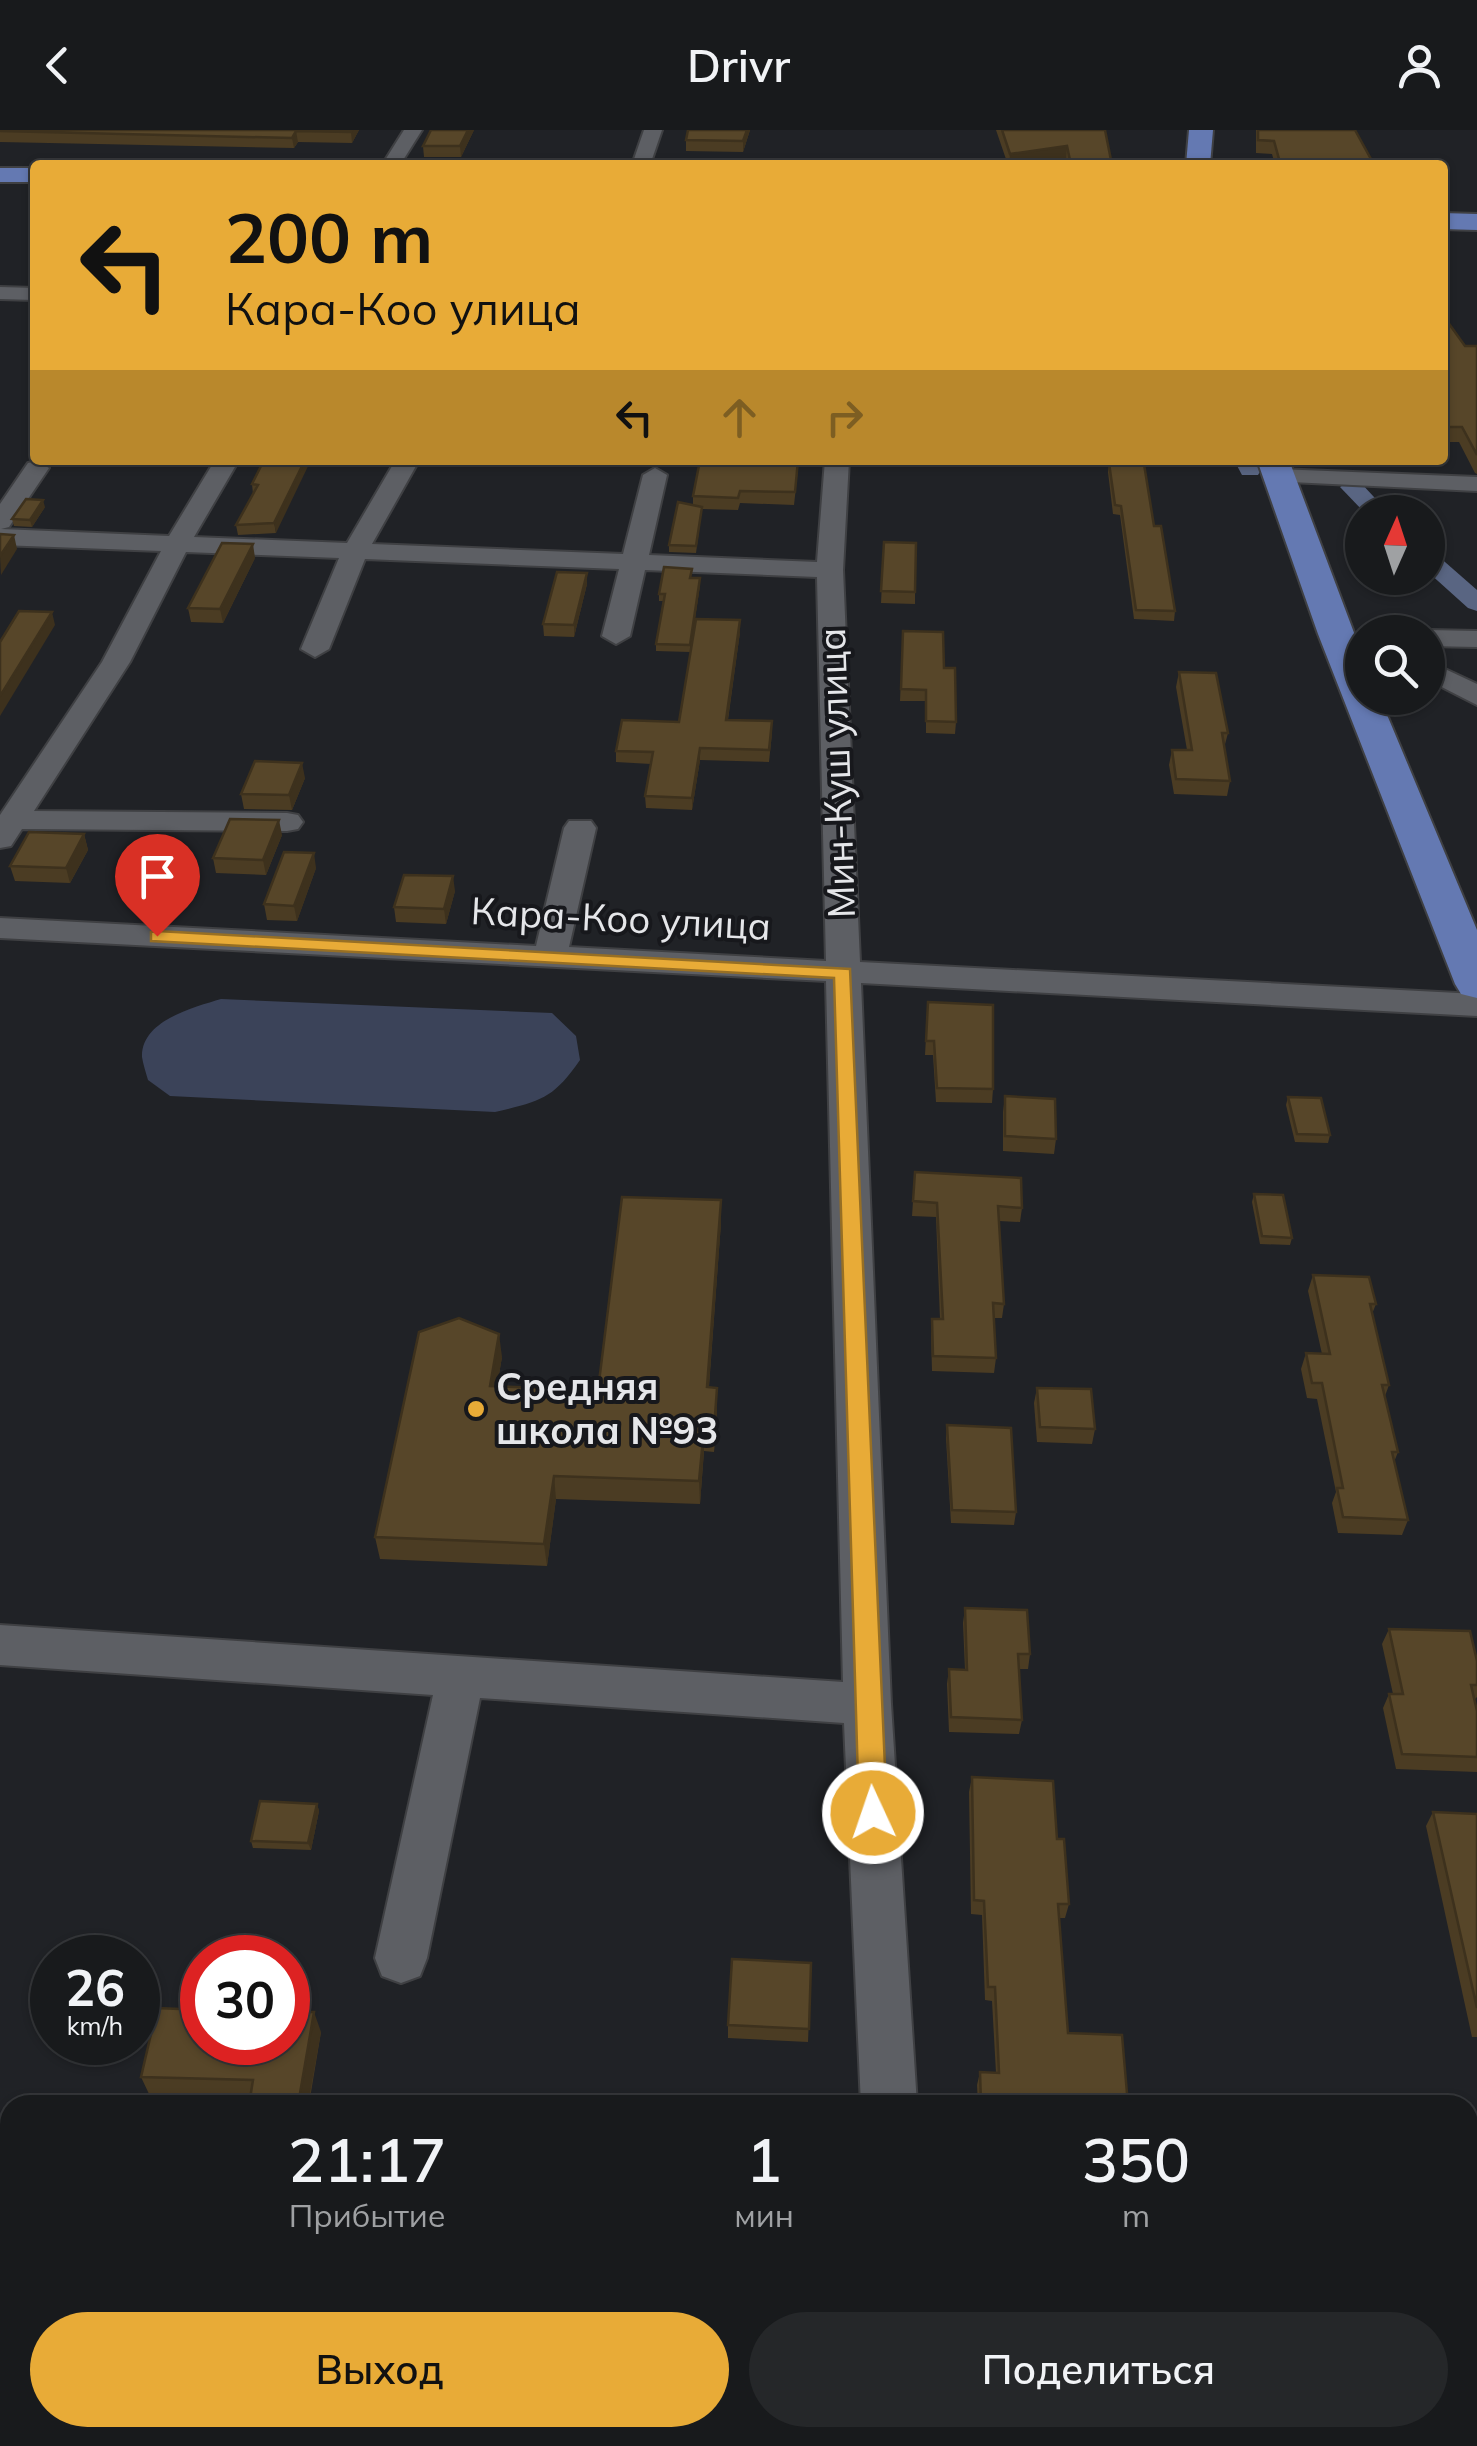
<!DOCTYPE html>
<html lang="ru">
<meta charset="utf-8">
<style>
body{margin:0;font-family:Mulish,sans-serif;background:#252729;color:#f1f3f6;height:100vh;display:flex;flex-direction:column;font-size:38px;white-space:nowrap}
*{box-sizing:border-box;margin:0}
p{font-size:32px;color:#9fa1a3}
.icon{flex:none;width:55px;height:55px;fill:none;stroke:currentColor;stroke-width:2;stroke-linecap:round;stroke-linejoin:round}
.map{position:relative;flex:1;overflow:hidden}
.panel{position:absolute;left:0px;top:1965px;width:1478px;height:352px;display:flex;flex-direction:column;background:#181a1c;border-radius:30px 30px 0 0;box-shadow:0 2px 8px #0004,0 0 0 2px #36383b}
.panel>*{flex:none}
.hud{position:absolute;left:30px;top:30px;width:1418px;height:305px;border-radius:10px;box-shadow:0 2px 8px #0004,0 0 0 2px #36383b;background:#e8ab37;color:#111;overflow:hidden}
.needle{width:65px;rotate:3deg}
.controls{position:absolute;left:1345px;top:365px;display:grid;gap:20px}
.controls a{display:grid;place-items:center;width:100px;height:100px;border-radius:50%;background:#181a1c;box-shadow:0 2px 8px #0004,0 0 0 2px #36383b;font-size:50px}
.speed{position:absolute;left:30px;top:1805px;display:flex;gap:20px;font-size:50px;font-weight:700;text-align:center}
.speed>*{display:grid;place-content:center;width:130px;height:130px;border-radius:50%;background:#181a1c;box-shadow:0 2px 8px #0004,0 0 0 2px #36383b;line-height:1}
.speed small{font-size:25px;font-weight:400}
.speed .limit{border:15px solid #d22;background:#fff;color:#111}
.pin{position:absolute;display:grid;place-items:center;width:85px;height:85px;color:#fff;margin:-102px -42px;border-radius:50% 50% 50% 0;rotate:-45deg;box-shadow:0 0 10px #0007}
.pin .icon{rotate:45deg}
.me{position:absolute;width:110px;margin:-55px;rotate:357deg;stroke-linejoin:round;filter:drop-shadow(0 0 8px #0008)}
.turn{display:flex;align-items:center;gap:35px;height:210px;padding:0 30px;font-size:45px}
.turn .icon{width:130px;height:130px;stroke-width:2.5}
.turn b{display:block;font-size:70px;line-height:85px}
.lanes{display:flex;align-items:center;height:95px;padding:0 30px;background:#0003;justify-content:center;gap:50px;direction:ltr}
.lanes .off{opacity:.35}
.eta{display:flex;justify-content:space-evenly;align-items:center;height:170px;text-align:center}
.eta b{font-size:60px;font-weight:600;line-height:70px}
.button{display:flex;gap:20px;margin-top:auto;padding:20px 30px}
.button a{flex:1;height:115px;border-radius:60px;background:#e8ab37;color:#111;font-size:40px;font-weight:600;line-height:115px;text-align:center}
.button a+a{background:#252729;color:#f1f3f6}
header{display:flex;justify-content:space-between;align-items:center;height:130px;padding:0 30px;background:#181a1c;font-size:45px;font-weight:600}
.map>svg:first-child{display:block}
.green{fill:#3b4359}
.lines{fill:none;stroke-linecap:round;stroke-linejoin:round}
.canal{fill:#596582;fill-rule:evenodd}
.minor-casing{stroke:#3f4043;stroke-width:4}
.major-casing{stroke:#3f4043;stroke-width:4}
.minor{fill:#5d5f64;fill-rule:evenodd}
.major{fill:#6479b2;fill-rule:evenodd}
.wall{fill:#4b3c23}
.shaded-wall{fill:#3d311d}
.building{fill:#574629;stroke:#3d311d;stroke-width:2.5}
.route{fill:#e8ab37;stroke:#976f24;stroke-width:2.5}
.poi-dot{fill:#e8ab37;stroke:#17181c;stroke-width:4}
.labels{text-anchor:middle;stroke-width:8;stroke-linejoin:round;paint-order:stroke}
.street-label{font-size:38px;fill:#e5e6e9;stroke:#17181c}
.poi-label{font-size:38px;font-weight:bold;fill:#e5e6e9;stroke:#17181c;text-anchor:start}
</style>
<header><svg class="icon" aria-label="back" viewBox="0 0 24 24"><path d="M15 5l-7 7 7 7"/></svg>Drivr<svg class="icon" aria-label="person" viewBox="0 0 24 24"><circle cx="12" cy="8" r="4"/><path d="M4 21q1-7 8-7t8 7"/></svg></header>
<div class="map">
<svg width="1477" height="2316" viewBox="0 0 1477 2316">
<rect width="100%" height="100%" fill="#202226"/>
<path class="green" d="M221,869L552,883L576,906L580,930C553,969 541,971 495,982L170,966L148,950C146,943 143,934 142,927C141,890 195,877 221,869Z"/>
<g class="lines">
<g class="canal">
<path d="M1234,330H1256L1261,340L1258,345H1242Z"/>
<path d="M1352,350L1360,352L1388,382H1364L1340,357Z"/>
<path d="M1428,423L1437,425L1477,460V481L1468,478L1428,442Z"/>
</g>
<defs>
<g id="minor">
<path d="M404,0H422L400,35H382Z"/>
<path d="M644,0H662L650,35H632Z"/>
<path d="M0,157L35,158V170L0,169Z"/>
<path d="M215,330H239L194,407L347,413L395,331L409,330L416,336L372,414L623,424L643,345L655,338L667,345L649,425L817,432L825,330H849L843,440L860,832L1477,864V886L861,853L891,1574L917,1975H861L844,1593L480,1568L427,1828L420,1846L401,1853L382,1846L375,1828L433,1565L0,1535V1495L843,1552L826,851L0,808V788L536,816L564,698L569,691H591L596,698L569,817L826,831L817,447L645,440L630,506L616,514L602,506L619,439L365,429L329,519L315,527L301,519L339,428L186,422L130,532L34,681L287,683L298,685L303,692L298,699L287,701L22,699L11,716L0,718V685L102,532L161,421L0,415V374L28,333L37,331L49,338L9,397L1,399L169,406Z"/>
<path d="M1278,339L1477,347V361L1269,351L1266,346Z"/>
<path d="M1428,500L1477,501V517L1428,516V502H1418Z"/>
<path d="M1428,531L1477,554V575L1428,550Z"/>
<rect x="876" y="2308" width="62" height="8"/>
</g>
<g id="major">
<path d="M1189,0H1213L1210,35H1186Z"/>
<rect x="0" y="38" width="35" height="14"/>
<path d="M1442,83L1477,84V100L1442,99Z"/>
<path d="M1257,330H1289L1362,524V568H1380L1477,800V868L1461,864L1455,854L1318,504Z"/>
</g>
</defs>
<use href="#minor" class="minor-casing"/>
<use href="#major" class="major-casing"/>
<use href="#minor" class="minor"/>
<use href="#major" class="major"/>
</g>
<g class="wall">
<path d="M0,0H359L352,13L298,12L294,18L0,12Z"/>
<path d="M474,0L461,27H424L423,16Z"/>
<path d="M688,0H750L743,22L686,21V10Z"/>
<path d="M996,0H1105L1112,35H1067L1066,30L1027,35H1008Z"/>
<path d="M1256,0H1355L1372,31L1371,35H1275L1272,24L1256,23Z"/>
<path d="M1442,184L1465,216H1477V344L1475,343L1459,312H1442Z"/>
<path d="M264,330L276,403L238,405L236,395L253,364L252,354Z"/>
<path d="M799,330L794,375L740,373L738,380L702,379L696,423L669,422V415L693,375V366Z"/>
<path d="M987,330H1131L1130,332H988Z"/>
<path d="M1109,333L1175,481L1174,491L1134,489L1120,385L1113,384L1108,342Z"/>
<path d="M45,377L32,397L14,396L12,389Z"/>
<path d="M884,412L915,462V474L881,473Z"/>
<path d="M255,428L223,493L191,492L188,478Z"/>
<path d="M692,448H700V455L690,522L656,521V514L663,471H659V464Z"/>
<path d="M587,454L574,507L544,506L543,494Z"/>
<path d="M903,501L944,538L956,592L955,604L926,603V571H900Z"/>
<path d="M740,502L728,590L772,603L769,632L700,630L692,680L646,678L645,666L651,634L616,632V621L679,592Z"/>
<path d="M1179,542L1228,603L1224,618L1230,651L1227,666L1174,664L1169,635L1172,620H1187L1176,557Z"/>
<path d="M305,648L292,680L244,679L241,664Z"/>
<path d="M84,704L88,720L70,753L15,751L10,736Z"/>
<path d="M282,705L266,745L216,743L213,728Z"/>
<path d="M181,726L184,741L172,769L136,768L132,753Z"/>
<path d="M316,738L297,791L267,790L264,774Z"/>
<path d="M455,761L446,794L396,792L394,777Z"/>
<path d="M928,872L993,959L992,973L936,972L933,925H925Z"/>
<path d="M1005,966L1056,1009L1054,1024L1003,1021V982Z"/>
<path d="M1288,967L1330,1005L1328,1013L1295,1012L1286,975Z"/>
<path d="M915,1042L1022,1078L1020,1092L999,1091L1004,1174L1002,1188H994L996,1228L994,1243L932,1241L931,1204L932,1189H940L936,1087L912,1086Z"/>
<path d="M1254,1064L1292,1108L1290,1115L1260,1114L1252,1072Z"/>
<path d="M721,1070V1093L709,1257L717,1280L714,1322L704,1321L700,1374L556,1369L547,1436L380,1429L375,1407L502,1227L497,1256L598,1260Z"/>
<path d="M1313,1145L1376,1174L1372,1184L1389,1255L1385,1266L1398,1322L1394,1332L1408,1390L1402,1405L1338,1403L1332,1373L1336,1362L1317,1269L1307,1268L1301,1239L1306,1223L1322,1224L1308,1161Z"/>
<path d="M1037,1258L1095,1299L1092,1314L1037,1312L1034,1273Z"/>
<path d="M947,1295L1016,1382L1014,1395L951,1393L946,1308Z"/>
<path d="M965,1478L1030,1524L1028,1539H1019L1022,1590L1019,1604L949,1602L947,1554L949,1539L965,1540L963,1493Z"/>
<path d="M1389,1499L1477,1531V1567L1474,1570L1477,1581V1642L1396,1639L1383,1578L1389,1564H1393L1382,1514Z"/>
<path d="M972,1647L1057,1709L1069,1774L1065,1788H1059L1068,1903L1128,1975H978L977,1955L980,1942L996,1943L992,1871L985,1870L982,1785L971,1784L969,1662Z"/>
<path d="M317,1674L319,1681L311,1720L253,1718L251,1711Z"/>
<path d="M1433,1682L1477,1684V1907H1472L1426,1696Z"/>
<path d="M811,1833L808,1912L728,1908V1895Z"/>
<path d="M321,1902L310,1968L250,1969L150,1966L141,1947Z"/>
</g>
<g class="shaded-wall">
<path d="M352,0H359L352,13L351,2Z"/>
<path d="M468,0H474L461,27L460,16Z"/>
<path d="M747,0H750L743,22V11Z"/>
<path d="M296,1L298,12L294,18L292,8Z"/>
<path d="M1067,16L1066,30L1027,35H1009L1010,24Z"/>
<path d="M305,330H311L276,403L274,393Z"/>
<path d="M43,370L45,377L32,397L30,390Z"/>
<path d="M14,405L17,419L1,445L0,426Z"/>
<path d="M253,414L255,428L223,493L220,479Z"/>
<path d="M587,443V454L574,507V495Z"/>
<path d="M700,448V455L690,522V515Z"/>
<path d="M52,482L55,495L0,586V566Z"/>
<path d="M740,490V502L726,602V590Z"/>
<path d="M700,618V630L692,680V668Z"/>
<path d="M302,633L305,648L292,680L289,665Z"/>
<path d="M279,690L282,705L266,745L263,730Z"/>
<path d="M84,704L88,720L70,753L66,738Z"/>
<path d="M314,723L316,738L297,791L294,776Z"/>
<path d="M181,726L184,741L172,769L168,754Z"/>
<path d="M453,746L455,761L446,794L444,779Z"/>
<path d="M721,1070V1093L707,1280V1257Z"/>
<path d="M499,1204L502,1227L493,1279L490,1256Z"/>
<path d="M717,1258V1280L714,1322V1299Z"/>
<path d="M704,1298V1321L700,1374L699,1351Z"/>
<path d="M554,1346L556,1369L547,1436L544,1414Z"/>
<path d="M317,1674L319,1681L311,1720L308,1713Z"/>
<path d="M314,1882L321,1902L308,1975H298Z"/>
<path d="M0,2252L9,2263L0,2295Z"/>
</g>
<g class="building">
<path d="M0,0H352L351,2L296,1L292,8L0,1Z"/>
<path d="M431,0H468L460,16H423Z"/>
<path d="M688,0H747L743,11L686,10Z"/>
<path d="M1002,0H1105L1112,35H1071L1067,16L1010,24Z"/>
<path d="M1258,0H1355L1372,31L1279,29L1274,11L1258,10Z"/>
<path d="M1442,184L1465,216H1477V325L1462,297H1442Z"/>
<path d="M264,330H305L274,393L236,395L258,355L252,354Z"/>
<path d="M700,330H798L795,362L740,361L738,368L693,366Z"/>
<path d="M1109,333L1144,334L1154,396H1161L1175,481L1136,480L1121,376L1115,375Z"/>
<path d="M26,369L43,370L30,390L12,389Z"/>
<path d="M678,372L702,377L696,416L669,415Z"/>
<path d="M0,404L14,405L0,426Z"/>
<path d="M884,412L916,413L915,462L881,461Z"/>
<path d="M222,413L253,414L220,479L188,478Z"/>
<path d="M664,437L692,439L690,448H700L690,515L656,514L665,464H659Z"/>
<path d="M557,442L587,443L574,495L543,494Z"/>
<path d="M19,481L52,482L0,566V512Z"/>
<path d="M696,489L740,490L726,590L772,591L769,620L700,618L692,668L645,666L653,622L616,621L622,590L679,592Z"/>
<path d="M903,501L943,502L944,538H955L956,592L926,591V560L901,559Z"/>
<path d="M1179,542L1216,543L1228,603H1222L1230,651L1176,649L1172,620H1192Z"/>
<path d="M255,631L302,633L289,665L241,664Z"/>
<path d="M230,689L279,690L263,730L213,728Z"/>
<path d="M29,702L84,704L66,738L10,736Z"/>
<path d="M284,722L314,723L294,776L264,774Z"/>
<path d="M146,725L181,726L168,754L132,753Z"/>
<path d="M404,745L453,746L444,779L394,777Z"/>
<path d="M928,872L993,875V959L937,958L934,911H926Z"/>
<path d="M1005,966L1055,969L1056,1009L1005,1006Z"/>
<path d="M1288,967L1321,968L1330,1005L1297,1004Z"/>
<path d="M915,1042L1021,1048L1022,1078L998,1076L1004,1174L993,1173L996,1228L933,1226L932,1189H943L937,1073L913,1071Z"/>
<path d="M1254,1064L1283,1065L1292,1108L1262,1106Z"/>
<path d="M622,1067L721,1070L707,1257L717,1258L714,1299L704,1298L699,1351L554,1346L544,1414L375,1407L419,1202L459,1188L499,1204L490,1256L598,1260Z"/>
<path d="M1313,1145L1369,1147L1376,1174H1370L1389,1255H1382L1398,1322H1392L1408,1390L1343,1387L1337,1358H1343L1322,1253H1312L1306,1223L1330,1224Z"/>
<path d="M1037,1258L1091,1259L1095,1299L1040,1297Z"/>
<path d="M947,1295L1011,1298L1016,1382L952,1380Z"/>
<path d="M965,1478L1027,1480L1030,1524H1018L1022,1590L951,1587L949,1539L967,1540Z"/>
<path d="M1389,1499L1470,1501L1477,1531V1555H1471L1477,1581V1627L1402,1624L1389,1564H1403Z"/>
<path d="M972,1647L1053,1651L1057,1709H1064L1069,1774H1058L1068,1903L1122,1905L1128,1975H1016L981,1973L980,1942L999,1943L995,1857H988L984,1771L974,1770Z"/>
<path d="M260,1671L317,1674L308,1713L251,1711Z"/>
<path d="M1433,1682L1477,1684V1878Z"/>
<path d="M732,1829L811,1833L809,1899L728,1895Z"/>
<path d="M157,1878L202,1880V1912H288V1882H314L298,1975H249L253,1950L141,1947Z"/>
<path d="M308,1968L634,1969L633,1975H307Z"/>
</g>
<path class="route" d="M157,801L850,839L887,1683L883,1692L873,1696L863,1692L859,1683L834,848L151,811V802Z"/>
<circle class="poi-dot" cx="476" cy="1279" r="10"/>
<g class="labels">
<g class="street-label">
<text transform="translate(837 643) rotate(-92)" y="13">Мин-Куш улица</text>
<text transform="translate(621 789) rotate(3)" y="13">Кара-Коо улица</text>
</g>
<g class="poi-label">
<text x="496" y="1270">Средняя<tspan x="496" dy="44">школа №93</tspan></text>
</g>
</g>
</svg>
<div class="controls">
<a><svg class="needle" viewBox="-14 -14 28 28"><path d="M0-13l5 13h-10z" fill="#e53935"/><path d="M0 13l5-13h-10z" fill="#9fa1a3"/></svg></a>
<a><svg class="icon" aria-label="search" viewBox="0 0 24 24"><circle cx="10" cy="10" r="6"/><path d="M15 15l6 6"/></svg></a>
</div>
<div class="speed"><div>26<small>km/h</small></div><div class="limit">30</div></div>
<div class="pin" style="left:157px;top:806px;background:#d93025"><svg class="icon" aria-label="arrive" viewBox="0 0 24 24"><path d="M6 21V4h12l-3 4 3 4H6"/></svg></div>
<svg class="me" style="left:873px;top:1683px" viewBox="-20 -20 40 40"><circle r="17" fill="#e8ab37" stroke="#fff" stroke-width="3"/><path d="M0-11L8 9 0 5-8 9z" fill="#fff"/></svg>
<div class="hud">
<div class="turn"><svg class="icon" aria-label="left" viewBox="0 0 24 24"><path d="M17 20v-9H6M10 6l-5 5 5 5"/></svg><div><b>200 m</b>Кара-Коо улица</div></div>
<div class="lanes"><svg class="icon" aria-label="left" viewBox="0 0 24 24"><path d="M17 20v-9H6M10 6l-5 5 5 5"/></svg><svg class="icon off" aria-label="ahead" viewBox="0 0 24 24"><path d="M12 20V5M6 11l6-6 6 6"/></svg><svg class="icon off" aria-label="right" viewBox="0 0 24 24"><path d="M7 20v-9h11M14 6l5 5-5 5"/></svg></div>
</div>
<section class="panel">
<div class="eta">
<div><b>21:17</b><p>Прибытие</p></div>
<div><b>1</b><p>мин</p></div>
<div><b>350</b><p>m</p></div>
</div>
<div class="button"><a>Выход</a><a>Поделиться</a></div>
</section>
</div>
